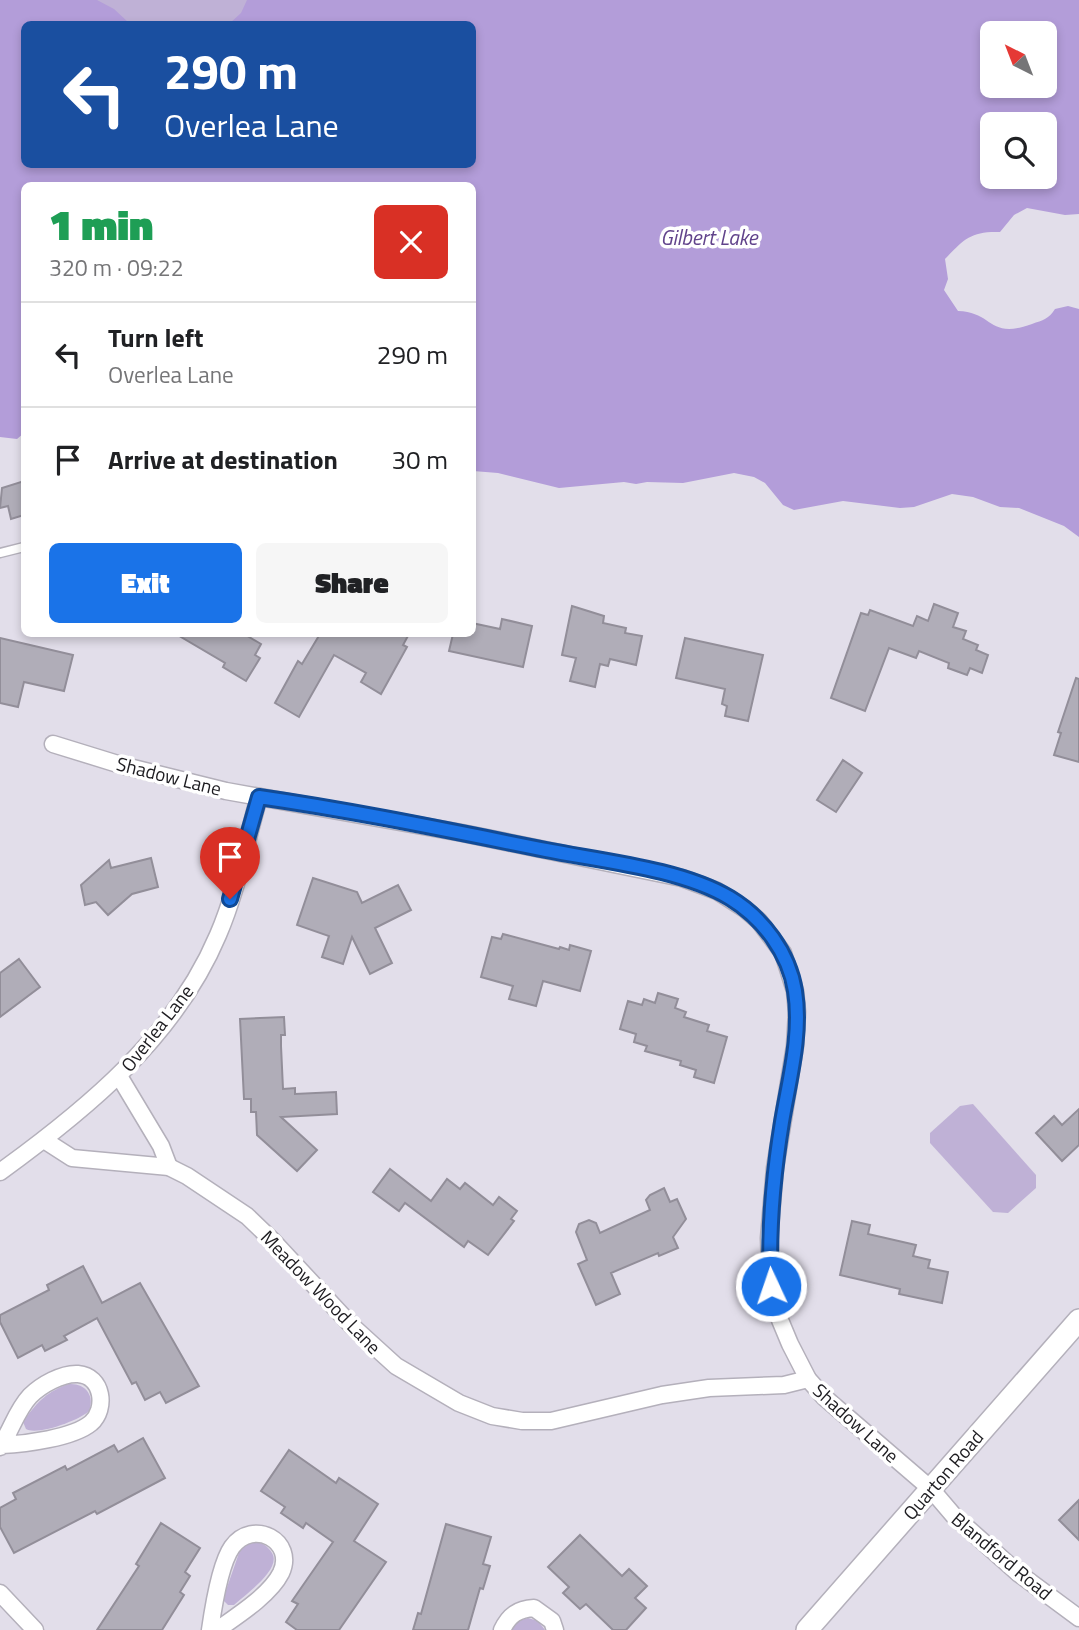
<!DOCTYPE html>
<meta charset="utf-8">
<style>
body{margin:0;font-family:"Titillium Web",sans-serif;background:#f6f6f6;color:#202124;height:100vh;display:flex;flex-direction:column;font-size:26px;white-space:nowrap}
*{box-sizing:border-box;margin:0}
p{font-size:23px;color:#757577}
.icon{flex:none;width:38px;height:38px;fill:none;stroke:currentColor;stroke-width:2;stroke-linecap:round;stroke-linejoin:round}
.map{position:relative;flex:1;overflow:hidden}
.panel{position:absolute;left:21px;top:182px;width:455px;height:455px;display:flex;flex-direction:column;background:#fff;border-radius:10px;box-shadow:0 4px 10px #0003}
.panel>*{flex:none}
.top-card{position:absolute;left:21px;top:21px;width:455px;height:147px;border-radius:10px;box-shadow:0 4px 10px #0003;background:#1a4fa0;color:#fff;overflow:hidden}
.needle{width:46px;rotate:318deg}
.fabs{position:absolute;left:980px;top:21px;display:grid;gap:14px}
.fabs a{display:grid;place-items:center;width:77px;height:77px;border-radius:10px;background:#fff;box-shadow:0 4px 10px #0003;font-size:35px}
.pin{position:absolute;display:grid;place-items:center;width:60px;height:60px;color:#fff;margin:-72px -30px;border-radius:50% 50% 50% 0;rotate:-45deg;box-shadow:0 0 7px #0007}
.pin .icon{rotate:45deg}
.me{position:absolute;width:77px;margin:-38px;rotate:357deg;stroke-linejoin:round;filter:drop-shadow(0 0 5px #0008)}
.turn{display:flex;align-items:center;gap:24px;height:147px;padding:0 28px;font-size:32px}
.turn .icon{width:91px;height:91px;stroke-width:2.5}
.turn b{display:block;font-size:49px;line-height:60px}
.round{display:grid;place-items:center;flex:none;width:74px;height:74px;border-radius:10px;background:#f6f6f6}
.summary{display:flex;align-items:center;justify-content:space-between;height:119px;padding:0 28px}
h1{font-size:42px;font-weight:800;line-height:52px;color:#1e9e55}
.action{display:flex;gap:14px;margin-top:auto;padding:14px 28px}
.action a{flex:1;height:80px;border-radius:10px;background:#1a73e8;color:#fff;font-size:28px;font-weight:800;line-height:80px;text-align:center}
.action a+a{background:#f6f6f6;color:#202124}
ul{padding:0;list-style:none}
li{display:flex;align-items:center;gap:21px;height:105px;padding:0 28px;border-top:2px solid #e0e0e0}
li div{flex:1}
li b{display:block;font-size:26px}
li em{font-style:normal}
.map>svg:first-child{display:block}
.green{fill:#bfb1d6}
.water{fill:#b39dd9;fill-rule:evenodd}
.building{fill:#b0adb8;stroke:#928e99;stroke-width:2}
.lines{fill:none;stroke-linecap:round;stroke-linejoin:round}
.service-casing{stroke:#b4b0bb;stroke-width:11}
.minor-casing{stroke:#b4b0bb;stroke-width:19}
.tertiary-casing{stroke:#b4b0bb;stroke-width:24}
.service{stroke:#fff;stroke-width:8}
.minor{stroke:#fff;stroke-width:16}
.tertiary{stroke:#fff;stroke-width:21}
.route-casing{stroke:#114b97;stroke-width:18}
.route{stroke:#1a73e8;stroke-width:12}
.labels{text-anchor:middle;stroke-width:7;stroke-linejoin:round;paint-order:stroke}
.street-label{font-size:19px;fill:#1d1c20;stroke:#fff}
.water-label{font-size:21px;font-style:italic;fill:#61438b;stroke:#fff}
</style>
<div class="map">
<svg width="1079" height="1630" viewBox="0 0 1079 1630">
<rect width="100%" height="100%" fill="#e2deea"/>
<g class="green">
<path d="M25,0H326L292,24H49Z"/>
<path d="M973,1104L1036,1175V1188L1008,1213L993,1212L930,1143V1133L960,1106Z"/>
<path d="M69,1384C85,1383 95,1395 89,1411C80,1420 37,1436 26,1429L23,1422L25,1419C38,1401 48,1391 69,1384Z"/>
<path d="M252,1542C261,1542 267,1545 272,1553C282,1569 246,1594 234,1605H228L224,1601V1596L239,1553L242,1547Z"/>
<path d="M528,1618L538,1621L545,1630H511L518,1621Z"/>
</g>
<path class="water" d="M0,0H97L114,9L128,22L135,24H24V164H472V24H229L241,13L247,0H1079V214L1065,215L1027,208L1014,215L1000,232C971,231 964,239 945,259L948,279L944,290L958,311C994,312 988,340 1032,324C1043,320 1049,319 1055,309L1068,306L1079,309V537L1064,526L1019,508L1000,507L973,497L952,494L914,507L900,508L843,501L794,510L783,505L765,483L754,477L734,473L683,483L647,482L636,484L624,482L559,488L498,473L473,471L472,186H24V433L17,439L0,437ZM992,33H1045V86H992ZM992,124H1045V177H992Z"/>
<g class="building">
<path d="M24,481V515L11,519L8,506L0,508L2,488Z"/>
<path d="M934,604L958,613L953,627L966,631L963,639L978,645L976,650L988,655L982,673L970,668L967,675L948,668L949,663L919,651L916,658L889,648L865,711L831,698L861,613L868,615L870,610L913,626L917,616L928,621Z"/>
<path d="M572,606L604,616L603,623L626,628L625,633L642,636L636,665L610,659L608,666L600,664L595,687L570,681L576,658L562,655Z"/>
<path d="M502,619L532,626L523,667L449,651L453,634H472V623L500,629Z"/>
<path d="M176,634H244L261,644L255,655L260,658L246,681L223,667L225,663Z"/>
<path d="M320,634H409L403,645L407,647L381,694L361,682L366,673L334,655L299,717L275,703L298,661L302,664Z"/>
<path d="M0,638L73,655L64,691L24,682L18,707L0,703Z"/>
<path d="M685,638L763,655L748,721L725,716L727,706L722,704L725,689L676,678Z"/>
<path d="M1076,678L1079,679V762L1054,755L1061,733L1058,732Z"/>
<path d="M843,760L862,773L836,812L817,800Z"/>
<path d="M151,858L158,887L132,894L108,915L96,902L85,905L81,885L109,860L111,868Z"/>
<path d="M313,878L357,892L362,903L398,885L411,910L375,928L392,963L370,974L352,937L343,964L322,957L329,936L297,925Z"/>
<path d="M503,934L559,949L560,947L569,950L570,945L591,951L580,991L543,981L536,1006L509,999L513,986L481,977L492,937L501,939Z"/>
<path d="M19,959L40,987L0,1017V973Z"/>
<path d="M658,993L678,999L675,1008L686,1012L684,1017L709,1025L707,1031L727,1037L714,1083L694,1077L696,1070L680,1065L681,1061L645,1051L647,1046L634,1042L636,1034L620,1029L628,1001L642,1005L644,999L655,1003Z"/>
<path d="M284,1017L285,1035H281V1046L283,1089L295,1088V1094L336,1092L337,1114L281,1117L317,1150L297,1171L257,1135L256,1112H251V1099H244L240,1019Z"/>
<path d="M1079,1109V1145L1062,1161L1036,1133L1054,1116L1062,1125Z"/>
<path d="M390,1169L431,1201L447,1179L460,1189L465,1183L493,1205L499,1197L517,1211L511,1219L514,1221L488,1255L468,1241L464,1247L405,1203L399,1211L373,1192Z"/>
<path d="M664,1188L670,1202L677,1199L686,1219L673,1237L678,1248L659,1256L658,1253L611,1273L620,1294L596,1305L578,1264L587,1260L576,1232L579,1224L589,1220L596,1223L600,1233L650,1210L646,1200L650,1195Z"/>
<path d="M852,1221L870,1225L868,1234L916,1245L913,1256L930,1260L928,1268L948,1272L942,1303L899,1294L900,1289L840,1275Z"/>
<path d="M83,1266L102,1303L140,1283L199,1386L166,1403L160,1392L145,1400L136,1382L132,1384L97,1318L64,1336L67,1340L45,1351L42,1345L18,1358L0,1322V1315L49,1290L47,1285Z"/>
<path d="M143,1438L165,1478L97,1514L95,1511L14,1553L0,1527V1508L16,1499L13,1493L65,1466L67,1470L114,1445L118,1452Z"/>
<path d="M289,1450L336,1483L339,1478L378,1504L354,1541L386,1562L339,1630H297L286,1622L298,1604L292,1601L333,1542L306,1523L303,1528L281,1513L285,1507L261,1491Z"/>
<path d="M1079,1500V1540L1059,1520Z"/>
<path d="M161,1523L200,1548L185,1572L190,1576L180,1592L184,1595L162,1630H97L139,1566L136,1564Z"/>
<path d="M446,1524L491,1537L483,1564L490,1566L483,1589L480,1588L468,1630H413L418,1613L421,1614Z"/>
<path d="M580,1535L622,1576L629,1569L647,1586L635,1598L646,1608L626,1630H613L586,1604L580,1609L563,1593L569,1587L548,1567Z"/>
</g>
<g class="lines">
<defs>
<path id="service" d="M0,553L24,547"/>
<g id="minor">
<path d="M53,744L121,765L226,791L462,833L682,878L717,891L745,909L759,921L783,953L795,991L797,1012L795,1046L775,1168L769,1238L771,1286L780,1320L790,1344L808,1379L824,1397L931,1489L954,1516L1018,1573L1079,1618"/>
<path d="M119,1076L161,1146L169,1167"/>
<path d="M44,1140L72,1158L169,1167L187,1176L247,1216L272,1240L352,1326L396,1366L459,1403L492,1416L522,1421H551L662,1395L709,1388L784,1385L808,1379"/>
<path d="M0,1172C87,1109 175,1037 218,935C237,891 246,842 259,797"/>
<path d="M0,1447C11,1431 16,1411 30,1396C41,1385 62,1373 78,1374C103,1376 107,1409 91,1423C73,1438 25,1444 2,1445"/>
<path d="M0,1593L35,1630"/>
<path d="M210,1630C213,1609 220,1564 232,1547C253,1518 296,1541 281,1573C270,1595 237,1616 217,1630"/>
<path d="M502,1630C509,1615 518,1609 534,1608L552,1621L555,1630"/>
</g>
<path id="tertiary" d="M807,1630L1079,1320"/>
</defs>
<use href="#service" class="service-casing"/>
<use href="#minor" class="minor-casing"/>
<use href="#tertiary" class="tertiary-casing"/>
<use href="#service" class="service"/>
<use href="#minor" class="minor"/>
<use href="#tertiary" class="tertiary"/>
</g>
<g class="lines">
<defs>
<path id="route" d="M230,899L259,797C356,811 451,831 546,850C602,861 682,869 730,898C763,918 789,953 795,991C802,1034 789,1080 782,1122C773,1177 768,1230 771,1286"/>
</defs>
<use href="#route" class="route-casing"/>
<use href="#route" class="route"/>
</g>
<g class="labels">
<g class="street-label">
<text transform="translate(169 776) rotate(14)" y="7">Shadow Lane</text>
<text transform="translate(157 1028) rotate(-52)" y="7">Overlea Lane</text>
<text transform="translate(321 1292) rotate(46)" y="7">Meadow Wood Lane</text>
<text transform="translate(856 1423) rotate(42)" y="7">Shadow Lane</text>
<text transform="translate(943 1475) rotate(-49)" y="7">Quarton Road</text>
<text transform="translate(1002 1556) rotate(40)" y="7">Blandford Road</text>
</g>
<g class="water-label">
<text x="709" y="245">Gilbert Lake</text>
</g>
</g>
</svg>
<div class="fabs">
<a><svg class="needle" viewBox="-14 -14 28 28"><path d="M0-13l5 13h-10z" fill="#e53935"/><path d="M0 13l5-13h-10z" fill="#757577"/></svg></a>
<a><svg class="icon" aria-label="search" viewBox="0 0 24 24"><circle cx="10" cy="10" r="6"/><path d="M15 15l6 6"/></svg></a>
</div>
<div class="pin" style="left:230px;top:899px;background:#d93025"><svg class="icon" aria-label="arrive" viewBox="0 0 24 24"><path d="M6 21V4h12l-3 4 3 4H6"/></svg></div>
<svg class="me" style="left:771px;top:1286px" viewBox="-20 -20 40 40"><circle r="17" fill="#1a73e8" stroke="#fff" stroke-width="3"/><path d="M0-11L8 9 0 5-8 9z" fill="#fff"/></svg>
<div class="top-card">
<div class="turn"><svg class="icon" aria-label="left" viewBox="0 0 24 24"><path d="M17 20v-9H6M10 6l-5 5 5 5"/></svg><div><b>290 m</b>Overlea Lane</div></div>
</div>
<section class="panel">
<div class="summary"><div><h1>1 min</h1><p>320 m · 09:22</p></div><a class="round" style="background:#d93025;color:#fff"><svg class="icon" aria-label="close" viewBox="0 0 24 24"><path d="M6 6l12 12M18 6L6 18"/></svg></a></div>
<ul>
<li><svg class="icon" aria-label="left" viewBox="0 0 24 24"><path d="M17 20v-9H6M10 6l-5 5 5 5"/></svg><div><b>Turn left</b><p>Overlea Lane</p></div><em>290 m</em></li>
<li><svg class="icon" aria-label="arrive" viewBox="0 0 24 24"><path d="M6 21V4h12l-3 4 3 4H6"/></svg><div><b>Arrive at destination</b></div><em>30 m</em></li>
</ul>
<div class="action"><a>Exit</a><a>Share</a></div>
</section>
</div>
